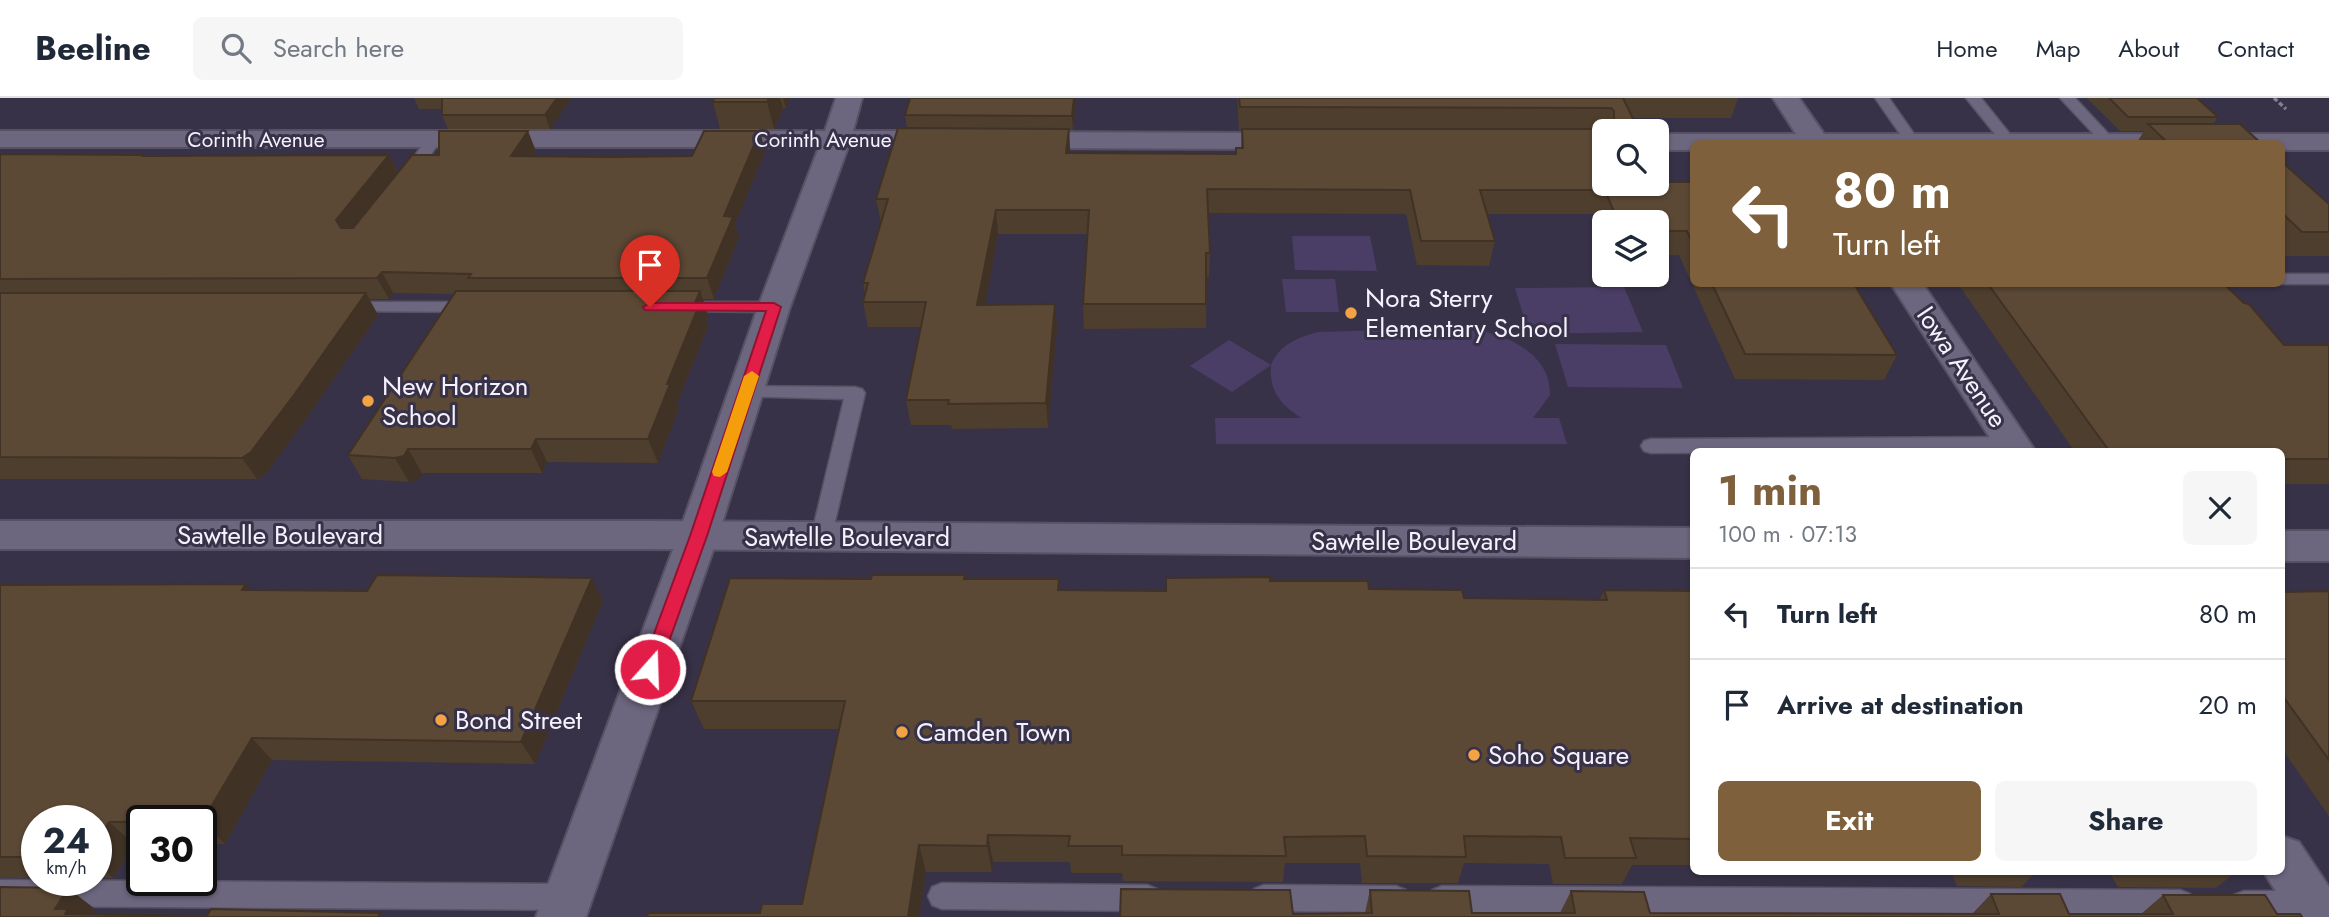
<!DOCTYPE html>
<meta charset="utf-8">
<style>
body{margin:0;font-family:Jost,sans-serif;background:#f6f6f7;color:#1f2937;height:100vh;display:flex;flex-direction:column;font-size:26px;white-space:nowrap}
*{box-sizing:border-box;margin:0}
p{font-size:23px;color:#747a83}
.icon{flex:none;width:38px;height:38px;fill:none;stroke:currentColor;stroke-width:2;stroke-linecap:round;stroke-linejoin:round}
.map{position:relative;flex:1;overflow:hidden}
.sheet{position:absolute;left:1690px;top:350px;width:595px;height:427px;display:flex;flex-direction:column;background:#fff;border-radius:10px;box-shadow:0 2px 5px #0004}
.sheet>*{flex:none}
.hud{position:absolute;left:1690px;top:42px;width:595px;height:147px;border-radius:10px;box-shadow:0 2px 5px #0004;background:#7f603d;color:#fff;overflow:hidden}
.controls{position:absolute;left:1592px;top:21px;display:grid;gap:14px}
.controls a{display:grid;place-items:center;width:77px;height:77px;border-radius:10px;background:#fff;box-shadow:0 2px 5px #0004;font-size:35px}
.speed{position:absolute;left:21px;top:707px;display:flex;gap:14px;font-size:35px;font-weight:700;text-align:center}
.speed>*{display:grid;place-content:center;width:91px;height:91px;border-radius:50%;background:#fff;box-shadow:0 2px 5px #0004;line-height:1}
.speed small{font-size:18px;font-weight:400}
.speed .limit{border:4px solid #111;border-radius:10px;background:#fff;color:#111}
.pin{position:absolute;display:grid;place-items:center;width:60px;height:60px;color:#fff;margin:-72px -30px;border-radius:50% 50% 50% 0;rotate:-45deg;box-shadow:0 0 7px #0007}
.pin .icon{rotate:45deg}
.me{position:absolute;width:77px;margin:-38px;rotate:20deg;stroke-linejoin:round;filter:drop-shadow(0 0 5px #0008)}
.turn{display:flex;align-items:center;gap:24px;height:147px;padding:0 28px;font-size:32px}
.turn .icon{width:91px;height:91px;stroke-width:2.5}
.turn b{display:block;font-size:49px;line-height:60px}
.round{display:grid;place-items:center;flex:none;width:74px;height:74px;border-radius:10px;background:#f6f6f7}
.headline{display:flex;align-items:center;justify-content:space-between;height:119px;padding:0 28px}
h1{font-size:42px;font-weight:700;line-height:52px;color:#7f603d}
.action{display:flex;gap:14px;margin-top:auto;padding:14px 28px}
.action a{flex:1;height:80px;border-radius:10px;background:#7f603d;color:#fff;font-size:28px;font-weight:700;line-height:80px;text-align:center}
.action a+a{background:#f6f6f7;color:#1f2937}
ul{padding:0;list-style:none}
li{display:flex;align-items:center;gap:21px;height:91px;padding:0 28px;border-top:2px solid #e0e1e3}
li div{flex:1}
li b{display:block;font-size:26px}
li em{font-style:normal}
header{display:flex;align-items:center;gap:42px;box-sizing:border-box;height:98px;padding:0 35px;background:#fff;border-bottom:2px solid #e0e1e3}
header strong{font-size:33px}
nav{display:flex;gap:38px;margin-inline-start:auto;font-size:24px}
.search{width:490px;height:63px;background:#f6f6f7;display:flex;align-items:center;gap:18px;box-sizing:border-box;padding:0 24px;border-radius:10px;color:#747a83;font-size:26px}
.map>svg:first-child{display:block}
.green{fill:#4a3e66}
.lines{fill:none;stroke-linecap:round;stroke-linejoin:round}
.lane-casing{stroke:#575164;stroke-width:3}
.street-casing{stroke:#575164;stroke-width:4}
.secondary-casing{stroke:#575164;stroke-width:4}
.path{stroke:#837e90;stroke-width:3.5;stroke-dasharray:4.5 2.5;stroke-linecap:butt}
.lane{fill:#6d667f;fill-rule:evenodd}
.street{fill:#6d667f;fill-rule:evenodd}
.secondary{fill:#6d667f;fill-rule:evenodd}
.wall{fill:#4e3e2e}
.shaded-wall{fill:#403225}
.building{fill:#5b4835;stroke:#403225;stroke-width:2}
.route{fill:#e11d48;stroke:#92132f;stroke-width:2}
.slow{fill:#f59e0b}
.poi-dot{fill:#f4a344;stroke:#383248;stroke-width:2.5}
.labels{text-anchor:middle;stroke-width:6;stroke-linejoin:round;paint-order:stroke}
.far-street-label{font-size:21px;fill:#f5f2fe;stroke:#383248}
.poi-label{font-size:26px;fill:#f5f2fe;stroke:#383248;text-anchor:start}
.street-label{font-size:26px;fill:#f5f2fe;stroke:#383248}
</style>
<header>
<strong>Beeline</strong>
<div class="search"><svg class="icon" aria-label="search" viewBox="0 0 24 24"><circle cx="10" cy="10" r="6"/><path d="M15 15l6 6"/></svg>Search here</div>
<nav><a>Home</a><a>Map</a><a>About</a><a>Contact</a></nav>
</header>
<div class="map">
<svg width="2329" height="819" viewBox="0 0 2329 819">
<rect width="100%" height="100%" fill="#383248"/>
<g class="green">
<path d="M1292,138H1370L1377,173L1295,172Z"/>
<path d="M1282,181H1335L1339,214H1286Z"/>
<path d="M1624,189L1643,234L1529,236L1515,190Z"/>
<path d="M1462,230C1499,233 1551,252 1550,297L1533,320H1559L1567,346H1216L1215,320H1301C1280,306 1269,293 1271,267L1232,294L1190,268L1229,242L1271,267C1280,246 1297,240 1318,234Z"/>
<path d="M1555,246L1666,247L1683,290L1568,289Z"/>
</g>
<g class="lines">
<defs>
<g id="lane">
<path d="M1875,0H1889L1921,46H1907Z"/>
<path d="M1966,0H1981L2018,46H2003Z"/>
<path d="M2060,0H2075L2118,46H2103Z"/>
<path d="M432,38L440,43L414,82L408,84L402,82L400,79L427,40Z"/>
<path d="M2282,176H2329V186H2279H2282Z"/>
<path d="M346,204H475L484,209L475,214L340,213L337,209L340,205Z"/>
<path d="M678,204H774L783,209L774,214L672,213L669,209Z"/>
<path d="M746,288L855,289L862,291L865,295L830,445L822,447L814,445L811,439L844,301L739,298L736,294L739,290Z"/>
<path d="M2013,339L2020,341L2023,346L2020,351L2013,353L1651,355L1644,353L1641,348L1644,343L1651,341Z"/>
<path d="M0,782L568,786L578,790L582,799L578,808L568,812L0,808Z"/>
<path d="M942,785L1147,787L1157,791L1161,800L1157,809L1147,813L942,811L932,807L928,798L932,789Z"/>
<path d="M1264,787L1396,788L1406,792L1410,801L1406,810L1396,814L1264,813L1254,809L1250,800L1254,791Z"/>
<path d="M1442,788L2180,792L2190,796L2194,805L2190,814L2180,818L1442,814L1432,810L1428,801L1432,792Z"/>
<path d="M2244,793H2329V819H2244L2234,815L2230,806L2234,797Z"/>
</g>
<g id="street">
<path d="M836,0H862L853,33H948L958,35L962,41L958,47L948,49H848L790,209L718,438L586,819H536L678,438L758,209L819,49H0V33H825Z"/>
<path d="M1773,0H1799L1824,36H2329V52H2282V46H1694V52H1657V36H1796Z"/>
<path d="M1019,34L1295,35L1305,37L1309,43L1305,49L1295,51L1019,50L1009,48L1005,42L1009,36Z"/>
<path d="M1891,186H1923L2036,354H1999Z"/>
<path d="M2282,738L2299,744L2329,789V819H2292L2265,776L2264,774H2282Z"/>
</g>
<g id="secondary">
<path d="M0,423H648L1694,430V460L648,451H0Z"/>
<rect x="2282" y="433" width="47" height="30"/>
</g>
</defs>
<use href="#lane" class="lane-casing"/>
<use href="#street" class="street-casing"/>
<use href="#secondary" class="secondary-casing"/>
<path class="path" d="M2274,0L2286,11"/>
<use href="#lane" class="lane"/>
<use href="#street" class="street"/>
<use href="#secondary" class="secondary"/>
</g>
<g class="wall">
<path d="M414,0H571L550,31H448L442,17V11H419Z"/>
<path d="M714,0H790L786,10H783L774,31H720L713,4Z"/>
<path d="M910,0H1076L1073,32H1069L1070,55L1236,56L1241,50L1242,32H1239L1237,0H1738L1731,20H1632L1662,84H1694V186H1854L1897,257L1884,282L1735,281L1679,157H1657V124H1605V133L1598,116H1487L1495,143L1489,168L1417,167L1406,116L1208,115L1210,155L1209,179H1206V230L1084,231L1083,206L1088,136H998L985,206H1055L1057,230L1048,330L952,331L951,327H911L906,302L921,229H868L863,204L865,196L863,185L881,125L876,101L907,30L905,17Z"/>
<path d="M2087,0H2197L2218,19L2213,26L2262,46H2136L2144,33H2120Z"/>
<path d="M536,53L533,58H692L765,53L735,126L739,139L714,201H703L708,217L706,222L708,229L677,305L679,310L658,365L547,364L542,375H422L418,382L409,384L362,381L348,357L454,196L393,195L389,201H369L378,217L307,319L266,376L257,381H0V56L145,58L389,57L398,74L439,57Z"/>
<path d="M2282,64L2329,106V158H2284L2282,156Z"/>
<path d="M1958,186H2224L2284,247H2329V386H2282V354H2075Z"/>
<path d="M965,477V481L1060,492L1166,493L1270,483L1464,500L1600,501L1604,492L1694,493V767H1632L1622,786H1553L1549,766L1464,765L1458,785H1362L1360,765H1285L1283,784L1123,783L1122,775H1071L1070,764H993L992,774H926L919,819L760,815L802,806L839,631H704L691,603L871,481Z"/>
<path d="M0,487L251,492L603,503L535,666L272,662L225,746H201V723H142V746H134L113,780H96V723H37V780H0Z"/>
<path d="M2329,493V718L2282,651V494Z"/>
<path d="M1951,774H2036L2021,789L1957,788Z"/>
<path d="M2109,774H2236L2216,790L2118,789Z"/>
<path d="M1370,792L1472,815H1560L1571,793L1650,815L1972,816L1991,796L2069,816H2141L2163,797L2277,816L1365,815Z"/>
</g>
<g class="shaded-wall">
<path d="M557,0H571L550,31L545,17Z"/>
<path d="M769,0H780L783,10L774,31L767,4Z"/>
<path d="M783,0H790L786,10Z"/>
<path d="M1074,0H1076L1073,32L1072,18Z"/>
<path d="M1069,31L1070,54L1068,79L1066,55Z"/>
<path d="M528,33L536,53L520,79L511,58Z"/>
<path d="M760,33L765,53L735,126L739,139L714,201L707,180L724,118Z"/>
<path d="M389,57L399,77L348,143L336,122Z"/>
<path d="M996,112L998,136L981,231L977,207Z"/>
<path d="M382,174L393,195L389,201L377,180Z"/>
<path d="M700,193L708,217L706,222L708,229L677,305L679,310L658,365L648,341Z"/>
<path d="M366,195L378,217L307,319L266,376L257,381L242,360Z"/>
<path d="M1055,206L1057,230L1048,330L1046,305Z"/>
<path d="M536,341L547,364L542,375L531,351Z"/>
<path d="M408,351L422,375L418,382L409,384L395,360Z"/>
<path d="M592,480L603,503L535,666L521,644Z"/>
<path d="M246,486L264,509L242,492Z"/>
<path d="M252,640L272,662L225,746L202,724Z"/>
<path d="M109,724L134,746L113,780L96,766V745Z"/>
<path d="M988,737L993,764L992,774L987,748Z"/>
<path d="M919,747L926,774L919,819H908Z"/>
<path d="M68,790L95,811L90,819H65L55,811Z"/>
</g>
<g class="building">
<path d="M442,0H557L545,17H442Z"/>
<path d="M714,0H769L767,4H713Z"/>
<path d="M910,0H1074L1072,18L905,17Z"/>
<path d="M1239,0H1623L1639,33H1605V86H1657V73L1662,84H1694V148L1687,133H1657V124H1618L1605,92H1480L1495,143H1421L1410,92L1207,91L1210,155H1206V206H1083L1089,112H996L977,207L1055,206L1046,305L948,306L949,302H906L926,204H863L868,185H863L888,101H876L898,30L1069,31L1066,55L1236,56V50H1243L1242,31H1611L1614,29V13L1611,10L1240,9Z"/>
<path d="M2109,0H2197L2218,19H2128Z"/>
<path d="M2148,26H2240L2262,46H2169Z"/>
<path d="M439,33H528L511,58L611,59L692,58L704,33H760L724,118L733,119L707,180H468L471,176L382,174L377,180L0,181V56L144,57L142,58L389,57L336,122L341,130H353L412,57H439Z"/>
<path d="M2282,64L2329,106V134H2302L2282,115Z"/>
<path d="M1712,186H1854L1897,257L1745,256Z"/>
<path d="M1988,186H2224L2244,205L2249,206L2284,247H2329V361H2282V354H2110Z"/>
<path d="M456,193H700L695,205H700L667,286H670L648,341H536L531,351H408L404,358L395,360L348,357Z"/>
<path d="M0,195H366L294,297L251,354L242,360L0,359Z"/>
<path d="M377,477L592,480L521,644L252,640L202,724L201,723L109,724L96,745V723H37V759H0V487L246,486L242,492L367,493Z"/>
<path d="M872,477H965L964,481H1059L1058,492L1166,493V480L1270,479V483H1368L1369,491L1462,492L1464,500L1607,502L1604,492L1694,493V741L1630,740L1636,760H1565L1561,739L1464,738L1466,759L1367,758L1365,738L1284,739L1286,758L1122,757V748H1068L1070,738L988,737L987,748L919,747L908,819H647L648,815H760L762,806H802L845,603H691L730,480L871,481Z"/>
<path d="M2329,493V662L2282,597V494Z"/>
<path d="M0,789L68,790L55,811H68L65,816L207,818L211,811L380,815L378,819H0Z"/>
<path d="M1121,791L1290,792L1293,816L1372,815L1370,792L1469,793L1472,815H1575L1571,793L1644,794L1650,815L1999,816L1991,796H2060L2069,816H2173L2163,797H2265L2277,816H2300L2302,819H1120Z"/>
</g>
<path class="route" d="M650,205H774L781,209L707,438L659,571L657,576L650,578L644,576L641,571L690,438L766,213L645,212L643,209Z"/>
<path class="slow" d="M752,273L759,278L727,374L720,379L714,378L712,374L744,278Z"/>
<g class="poi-dot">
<circle cx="1351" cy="215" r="7"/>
<circle cx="368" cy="303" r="7"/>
<circle cx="441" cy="622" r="7"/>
<circle cx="902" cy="634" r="7"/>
<circle cx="1474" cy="657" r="7"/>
</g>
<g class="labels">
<g class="far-street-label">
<text x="256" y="49">Corinth Avenue</text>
<text x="823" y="49">Corinth Avenue</text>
</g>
<g class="poi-label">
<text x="1365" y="209">Nora Sterry<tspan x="1365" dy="30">Elementary School</tspan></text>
<text x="382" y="297">New Horizon<tspan x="382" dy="30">School</tspan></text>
<text x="455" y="631">Bond Street</text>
<text x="916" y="643">Camden Town</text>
<text x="1488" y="666">Soho Square</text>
</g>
<g class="street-label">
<text transform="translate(1962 269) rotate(56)" y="9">Iowa Avenue</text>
<text x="280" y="446">Sawtelle Boulevard</text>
<text x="847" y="448">Sawtelle Boulevard</text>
<text x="1414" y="452">Sawtelle Boulevard</text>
</g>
</g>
</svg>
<div class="controls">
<a><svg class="icon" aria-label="search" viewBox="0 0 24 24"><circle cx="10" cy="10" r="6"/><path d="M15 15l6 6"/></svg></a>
<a><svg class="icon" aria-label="layers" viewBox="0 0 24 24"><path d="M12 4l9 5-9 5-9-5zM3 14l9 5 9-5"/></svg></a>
</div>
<div class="speed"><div>24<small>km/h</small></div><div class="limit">30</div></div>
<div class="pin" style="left:650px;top:209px;background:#d93025"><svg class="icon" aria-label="arrive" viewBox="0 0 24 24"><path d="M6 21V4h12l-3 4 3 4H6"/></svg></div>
<svg class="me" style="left:650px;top:571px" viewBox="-20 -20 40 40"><circle r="17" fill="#e11d48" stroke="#fff" stroke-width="3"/><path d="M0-11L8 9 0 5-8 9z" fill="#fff"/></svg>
<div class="hud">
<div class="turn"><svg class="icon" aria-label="left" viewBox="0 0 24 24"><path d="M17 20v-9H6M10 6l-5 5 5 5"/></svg><div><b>80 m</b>Turn left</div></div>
</div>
<section class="sheet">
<div class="headline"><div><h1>1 min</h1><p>100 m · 07:13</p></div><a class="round"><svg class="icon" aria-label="close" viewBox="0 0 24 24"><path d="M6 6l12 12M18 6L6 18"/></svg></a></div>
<ul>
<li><svg class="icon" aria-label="left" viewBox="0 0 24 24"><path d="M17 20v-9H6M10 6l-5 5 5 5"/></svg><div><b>Turn left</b></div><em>80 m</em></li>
<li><svg class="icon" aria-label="arrive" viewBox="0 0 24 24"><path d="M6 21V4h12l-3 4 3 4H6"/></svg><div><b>Arrive at destination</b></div><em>20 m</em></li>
</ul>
<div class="action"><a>Exit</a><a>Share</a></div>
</section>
</div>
